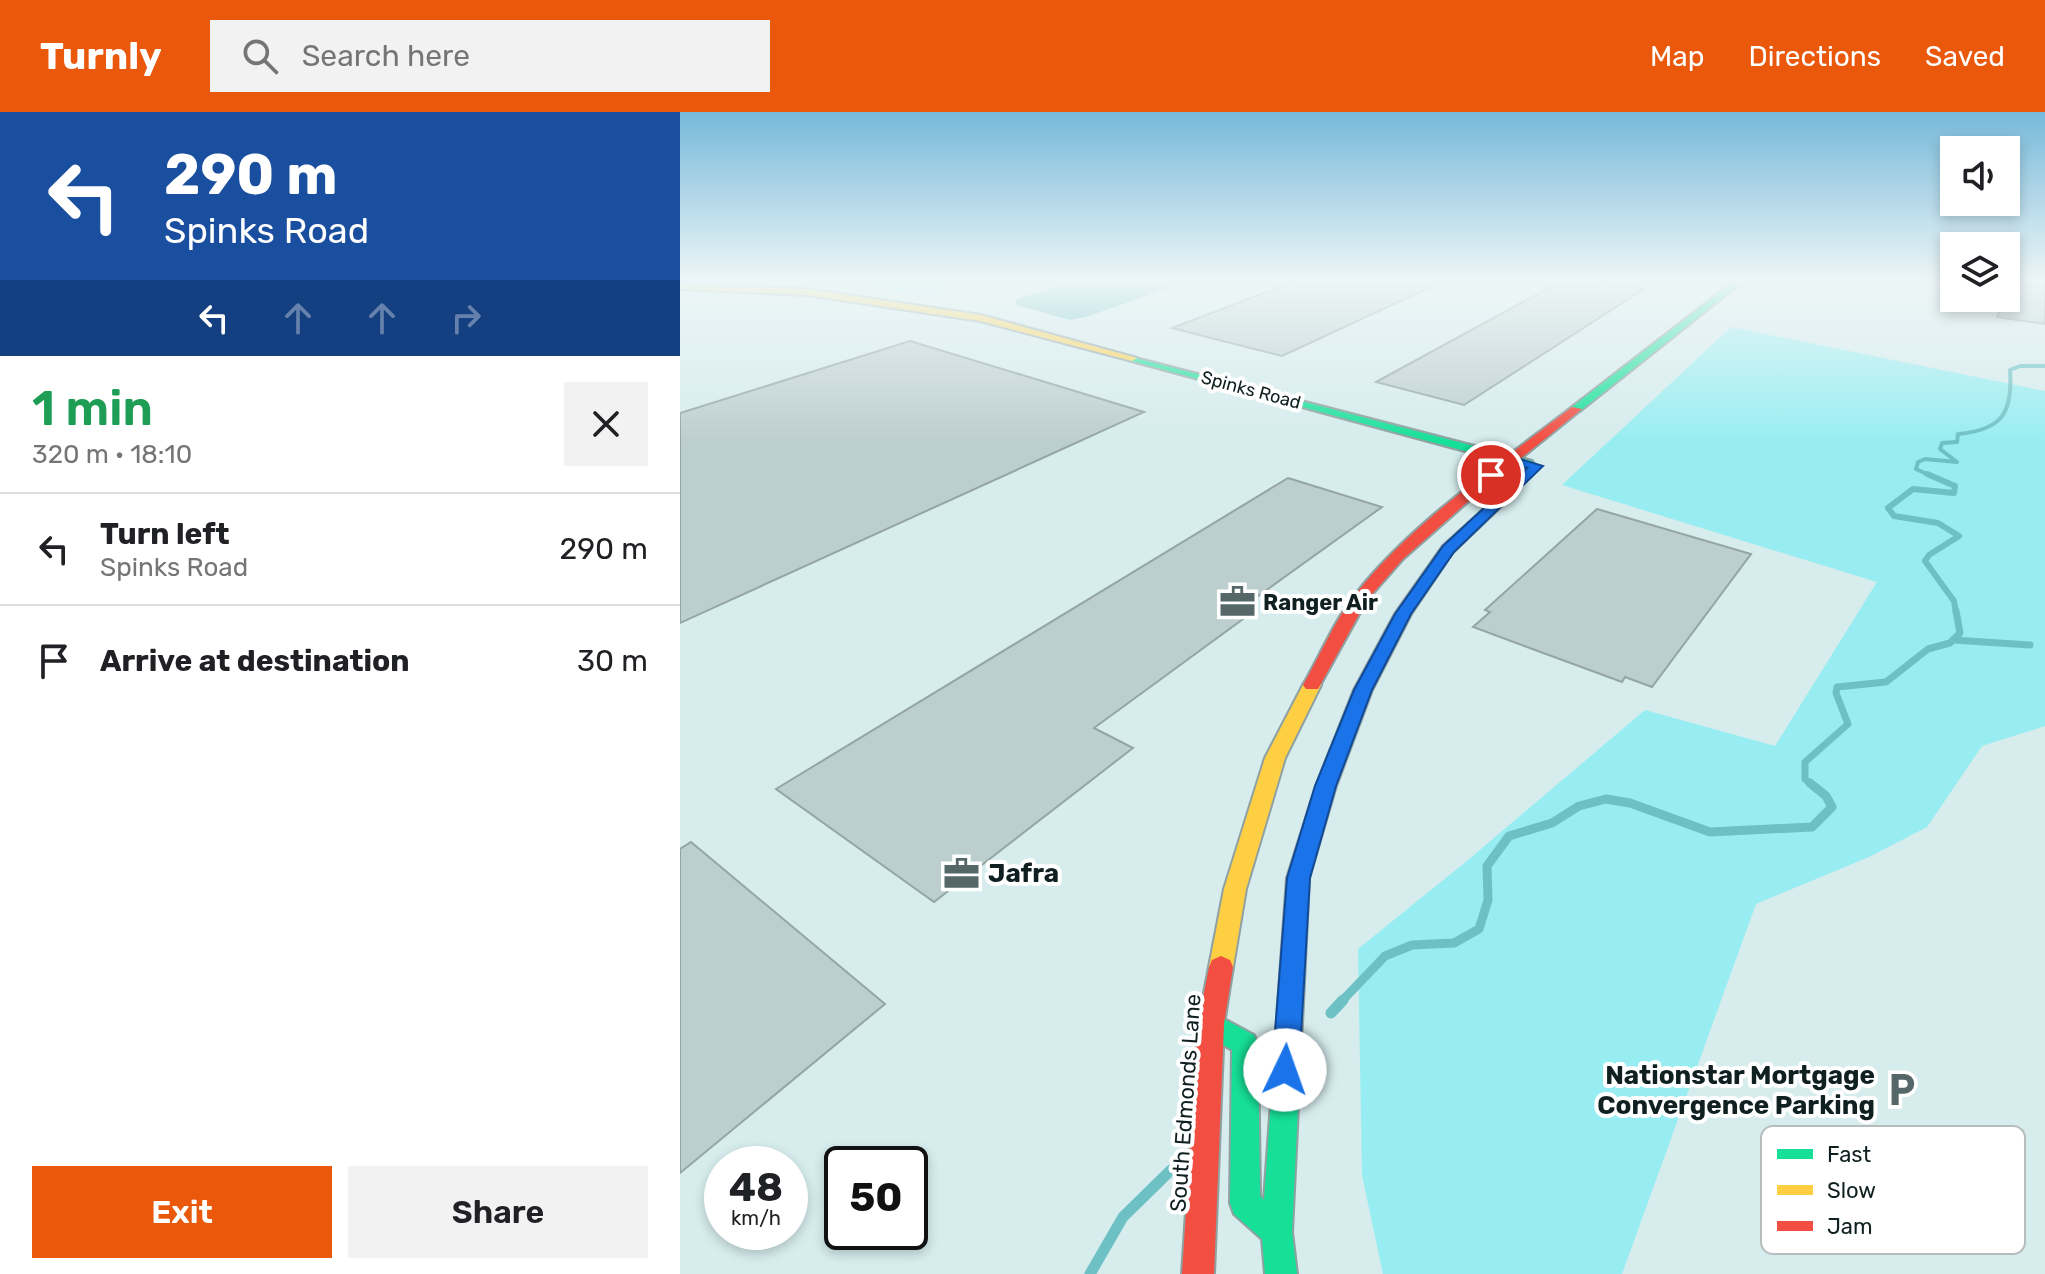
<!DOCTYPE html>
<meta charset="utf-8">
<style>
body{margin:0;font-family:Rubik,sans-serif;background:#f2f2f2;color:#202124;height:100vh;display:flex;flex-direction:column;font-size:30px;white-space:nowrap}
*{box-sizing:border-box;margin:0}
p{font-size:26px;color:#757577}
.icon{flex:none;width:44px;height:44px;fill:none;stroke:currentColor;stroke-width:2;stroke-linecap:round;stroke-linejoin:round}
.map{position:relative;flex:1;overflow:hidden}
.sheet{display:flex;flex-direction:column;background:#fff;width:680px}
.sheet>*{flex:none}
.top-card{background:#1a4fa0;color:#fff;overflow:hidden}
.controls{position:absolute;left:1260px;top:24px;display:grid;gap:16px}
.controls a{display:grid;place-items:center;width:80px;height:80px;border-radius:0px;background:#fff;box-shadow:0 4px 12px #0003;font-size:40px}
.speed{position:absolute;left:24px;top:1034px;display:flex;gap:16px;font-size:40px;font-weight:700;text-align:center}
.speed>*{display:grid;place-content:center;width:104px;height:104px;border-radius:50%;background:#fff;box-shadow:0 4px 12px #0003;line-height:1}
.speed small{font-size:20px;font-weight:400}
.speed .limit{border:4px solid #111;border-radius:12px;background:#fff;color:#111}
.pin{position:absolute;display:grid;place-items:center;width:68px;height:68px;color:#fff;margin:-34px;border:4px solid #fff;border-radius:50%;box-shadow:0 2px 8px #0007}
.me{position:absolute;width:88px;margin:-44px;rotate:3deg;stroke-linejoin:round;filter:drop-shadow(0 0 6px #0008)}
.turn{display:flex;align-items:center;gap:28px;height:168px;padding:0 32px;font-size:36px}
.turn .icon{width:104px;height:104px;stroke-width:2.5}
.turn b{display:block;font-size:56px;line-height:68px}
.lanes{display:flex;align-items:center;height:76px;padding:0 32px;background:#0003;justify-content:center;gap:40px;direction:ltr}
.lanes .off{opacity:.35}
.round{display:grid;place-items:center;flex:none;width:84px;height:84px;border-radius:0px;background:#f2f2f2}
.overview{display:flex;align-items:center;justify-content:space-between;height:136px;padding:0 32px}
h1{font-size:48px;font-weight:600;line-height:60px;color:#1e9e55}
.button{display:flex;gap:16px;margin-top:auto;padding:16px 32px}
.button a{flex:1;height:92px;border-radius:0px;background:#ea580c;color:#fff;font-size:32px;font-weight:600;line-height:92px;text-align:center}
.button a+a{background:#f2f2f2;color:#202124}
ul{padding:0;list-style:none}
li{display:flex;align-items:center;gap:24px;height:112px;padding:0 32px;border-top:2px solid #e0e0e0}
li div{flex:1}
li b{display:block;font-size:30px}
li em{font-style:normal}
header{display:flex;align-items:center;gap:48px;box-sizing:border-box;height:112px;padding:0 40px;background:#ea580c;color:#fff}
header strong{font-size:38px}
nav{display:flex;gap:44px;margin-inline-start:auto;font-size:28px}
.search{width:560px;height:72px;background:#f2f2f2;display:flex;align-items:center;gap:20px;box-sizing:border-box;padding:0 28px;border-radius:0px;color:#757577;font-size:30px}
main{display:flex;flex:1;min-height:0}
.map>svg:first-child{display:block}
.green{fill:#97edf1}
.water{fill:#6dc1c5}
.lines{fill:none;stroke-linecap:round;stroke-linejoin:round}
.stream-far4{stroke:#6dc1c5;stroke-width:4}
.stream-far3{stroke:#6dc1c5;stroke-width:6}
.stream-far2{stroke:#6dc1c5;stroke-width:7}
.stream-far1{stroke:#6dc1c5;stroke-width:9}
.stream{stroke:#6dc1c5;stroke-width:11}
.building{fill:#bdcecf;stroke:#94a5a6;stroke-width:2}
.fast-casing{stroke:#90a1a2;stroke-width:4}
.slow-casing{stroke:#90a1a2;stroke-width:4}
.jam-casing{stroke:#90a1a2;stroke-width:4}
.fast{fill:#16e098;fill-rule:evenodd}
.slow{fill:#ffcf43;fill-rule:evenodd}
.jam{fill:#f24e42;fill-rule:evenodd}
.route{fill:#1a73e8;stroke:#114b97;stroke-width:2}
.labels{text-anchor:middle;stroke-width:8;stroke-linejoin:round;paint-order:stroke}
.far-street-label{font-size:18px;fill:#102020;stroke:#fff}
.poi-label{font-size:22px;font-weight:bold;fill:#102020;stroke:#fff;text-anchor:start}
.street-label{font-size:22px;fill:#102020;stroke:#fff}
.near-poi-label{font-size:26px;font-weight:bold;fill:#102020;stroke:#fff;text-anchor:start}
.key{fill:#fff;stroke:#b7bcbc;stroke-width:2}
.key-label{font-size:22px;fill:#102020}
</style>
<header>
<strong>Turnly</strong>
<div class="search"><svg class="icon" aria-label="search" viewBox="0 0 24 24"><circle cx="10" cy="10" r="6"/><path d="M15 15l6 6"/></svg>Search here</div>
<nav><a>Map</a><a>Directions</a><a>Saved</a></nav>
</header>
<main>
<section class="sheet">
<div class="top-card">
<div class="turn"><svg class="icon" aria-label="left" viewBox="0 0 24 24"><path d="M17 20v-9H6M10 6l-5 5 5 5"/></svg><div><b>290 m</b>Spinks Road</div></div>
<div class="lanes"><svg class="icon" aria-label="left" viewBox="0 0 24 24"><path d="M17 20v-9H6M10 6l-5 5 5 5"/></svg><svg class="icon off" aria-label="ahead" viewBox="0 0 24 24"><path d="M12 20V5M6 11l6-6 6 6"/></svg><svg class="icon off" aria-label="ahead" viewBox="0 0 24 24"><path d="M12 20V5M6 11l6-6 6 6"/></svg><svg class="icon off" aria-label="right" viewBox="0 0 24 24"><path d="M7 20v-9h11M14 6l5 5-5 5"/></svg></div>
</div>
<div class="overview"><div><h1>1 min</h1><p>320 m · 18:10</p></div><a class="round"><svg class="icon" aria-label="close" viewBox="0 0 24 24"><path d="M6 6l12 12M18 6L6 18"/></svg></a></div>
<ul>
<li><svg class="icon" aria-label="left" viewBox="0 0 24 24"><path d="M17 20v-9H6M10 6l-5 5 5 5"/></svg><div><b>Turn left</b><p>Spinks Road</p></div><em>290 m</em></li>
<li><svg class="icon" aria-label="arrive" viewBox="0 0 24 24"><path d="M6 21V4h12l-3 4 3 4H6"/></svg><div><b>Arrive at destination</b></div><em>30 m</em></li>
</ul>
<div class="button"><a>Exit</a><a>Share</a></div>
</section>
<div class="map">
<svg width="1365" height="1162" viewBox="0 0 1365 1162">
<rect width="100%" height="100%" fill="#d6eced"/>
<g class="green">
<path d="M119,167H301L248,182H236Z"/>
<path d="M1051,215L1365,279V614L1302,634L1247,715L1189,745L1076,792L942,1162H703L682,1063L678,837L788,748L965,598L1095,634L1197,470L882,373Z"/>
</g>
<path class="water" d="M403,167H514L409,204L390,208L336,193V187Z"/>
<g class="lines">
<path class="stream-far4" d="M1251,364L1236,357L1238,350L1245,347L1277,350L1260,337L1262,331L1277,330L1278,322C1322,318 1333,301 1330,258L1340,254H1365"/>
<path class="stream-far3" d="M1247,362L1275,374L1274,381L1233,377L1208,396L1214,404L1258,411L1279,424L1249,443L1245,449L1274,489L1276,501"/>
<g class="stream-far2">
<path d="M1273,528L1350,533"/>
<path d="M1132,673L1125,667V650L1168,612L1156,581L1157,575L1206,570L1248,537L1270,531L1280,521L1276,499"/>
</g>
<path class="stream-far1" d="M661,890L705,844L732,833L774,831L799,817L808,788L807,754L829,724L872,711L899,694L926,687L950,691L1030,720L1132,715L1152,695L1146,684L1130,671"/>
<g class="stream">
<path d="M651,901L663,888"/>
<path d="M410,1162L443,1105L491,1058"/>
</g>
</g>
<g class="building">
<path d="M620,167H768L602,244L492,216Z"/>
<path d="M885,167H910L964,177L784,293L696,270Z"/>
<path d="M1326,167H1365V212L1317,205L1326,186Z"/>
<path d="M230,229L464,300L0,511V301Z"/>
<path d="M608,366L702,395L563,495L574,499L414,616L453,636L254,790L96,677Z"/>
<path d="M917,397L1071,442L972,575L945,565L942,570L793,515L810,500L805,498Z"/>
<path d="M11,730L205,892L0,1061V737Z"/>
</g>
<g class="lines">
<defs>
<g id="fast">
<path d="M1057,167H1066L900,299H892V295Z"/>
<path d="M448,244L852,349L854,352L844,355L448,248Z"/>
<path d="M834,370L841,374L839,377L773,440L731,502L692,578L656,674L629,766L612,1120L617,1162H585L582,1127L554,1102L550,1091L552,938L522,920L518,912L522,904L531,900L574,923L578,932L580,1084L584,1088L607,766L636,674L674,578L715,502L763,434Z"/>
</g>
<g id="slow">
<path d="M0,173L127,177L301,203L457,246L452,249L300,209L127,183L0,177Z"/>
<path d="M632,567L641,573L605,646L566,777L553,855L550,862L541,866L532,862L529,855L544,777L585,646L623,573Z"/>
</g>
<g id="jam">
<path d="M892,295L902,297L800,379L723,447L687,488L638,577H626L623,573C640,544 654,509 675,483C729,413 822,349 892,295Z"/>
<path d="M541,844L550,848L553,855L544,912L534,1162H502L518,912L529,855L532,848Z"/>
</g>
</defs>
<use href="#fast" class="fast-casing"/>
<use href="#slow" class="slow-casing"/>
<use href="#jam" class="jam-casing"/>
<use href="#fast" class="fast"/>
<use href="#slow" class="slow"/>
<use href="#jam" class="jam"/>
</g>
<linearGradient id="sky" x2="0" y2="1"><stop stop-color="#77b9da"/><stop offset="0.51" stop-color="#edf6f7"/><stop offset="1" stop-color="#edf6f7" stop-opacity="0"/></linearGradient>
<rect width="1365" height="330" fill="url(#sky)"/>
<path class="route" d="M830,344L863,354L774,440L731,502L692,578L656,674L630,766L619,958L615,967L605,971L596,967L592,958L607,766L635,674L674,578L715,502L763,434L847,356L833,352L815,366H806V361Z"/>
<defs>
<symbol id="office-bare" viewBox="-9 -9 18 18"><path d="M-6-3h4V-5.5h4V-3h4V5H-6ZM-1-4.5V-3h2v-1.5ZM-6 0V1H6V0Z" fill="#556768" stroke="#fff" stroke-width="2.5" paint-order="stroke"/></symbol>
<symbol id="parking-bare" viewBox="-9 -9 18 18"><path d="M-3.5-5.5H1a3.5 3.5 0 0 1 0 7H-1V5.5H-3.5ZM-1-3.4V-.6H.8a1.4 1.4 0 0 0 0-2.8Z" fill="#556768" stroke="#fff" stroke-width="2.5" paint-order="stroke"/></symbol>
</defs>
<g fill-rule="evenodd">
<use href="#office-bare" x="532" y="464" width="51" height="51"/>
<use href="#office-bare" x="256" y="736" width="51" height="51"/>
<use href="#parking-bare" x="1196" y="952" width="51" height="51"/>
</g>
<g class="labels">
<g class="far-street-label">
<text transform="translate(571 278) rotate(15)" y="6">Spinks Road</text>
</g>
<g class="poi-label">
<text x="583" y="498">Ranger Air</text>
</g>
<g class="street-label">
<text transform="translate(505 991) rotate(-86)" y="8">South Edmonds Lane</text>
</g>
<g class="near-poi-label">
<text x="308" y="770">Jafra</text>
<text x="1195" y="972" text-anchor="end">Nationstar Mortgage<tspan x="1195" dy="30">Convergence Parking</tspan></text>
</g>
</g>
<rect x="1081" y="1014" width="264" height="128" rx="12" class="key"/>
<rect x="1097" y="1037" width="36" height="10" fill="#16e098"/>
<rect x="1097" y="1073" width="36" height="10" fill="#ffcf43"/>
<rect x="1097" y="1109" width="36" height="10" fill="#f24e42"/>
<g class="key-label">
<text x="1147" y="1050">Fast</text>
<text x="1147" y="1086">Slow</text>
<text x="1147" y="1122">Jam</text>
</g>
</svg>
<div class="controls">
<a><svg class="icon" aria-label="sound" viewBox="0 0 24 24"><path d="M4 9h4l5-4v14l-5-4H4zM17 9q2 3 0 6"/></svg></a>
<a><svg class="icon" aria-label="layers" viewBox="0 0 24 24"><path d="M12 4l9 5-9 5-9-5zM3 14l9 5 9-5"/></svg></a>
</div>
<div class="speed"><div>48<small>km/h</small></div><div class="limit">50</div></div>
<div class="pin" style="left:811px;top:363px;background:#d93025"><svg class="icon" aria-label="arrive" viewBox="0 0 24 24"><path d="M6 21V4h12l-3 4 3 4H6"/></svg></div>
<svg class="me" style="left:605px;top:958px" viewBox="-20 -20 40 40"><circle r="19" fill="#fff"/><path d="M0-13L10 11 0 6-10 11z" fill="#1a73e8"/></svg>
</div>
</main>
